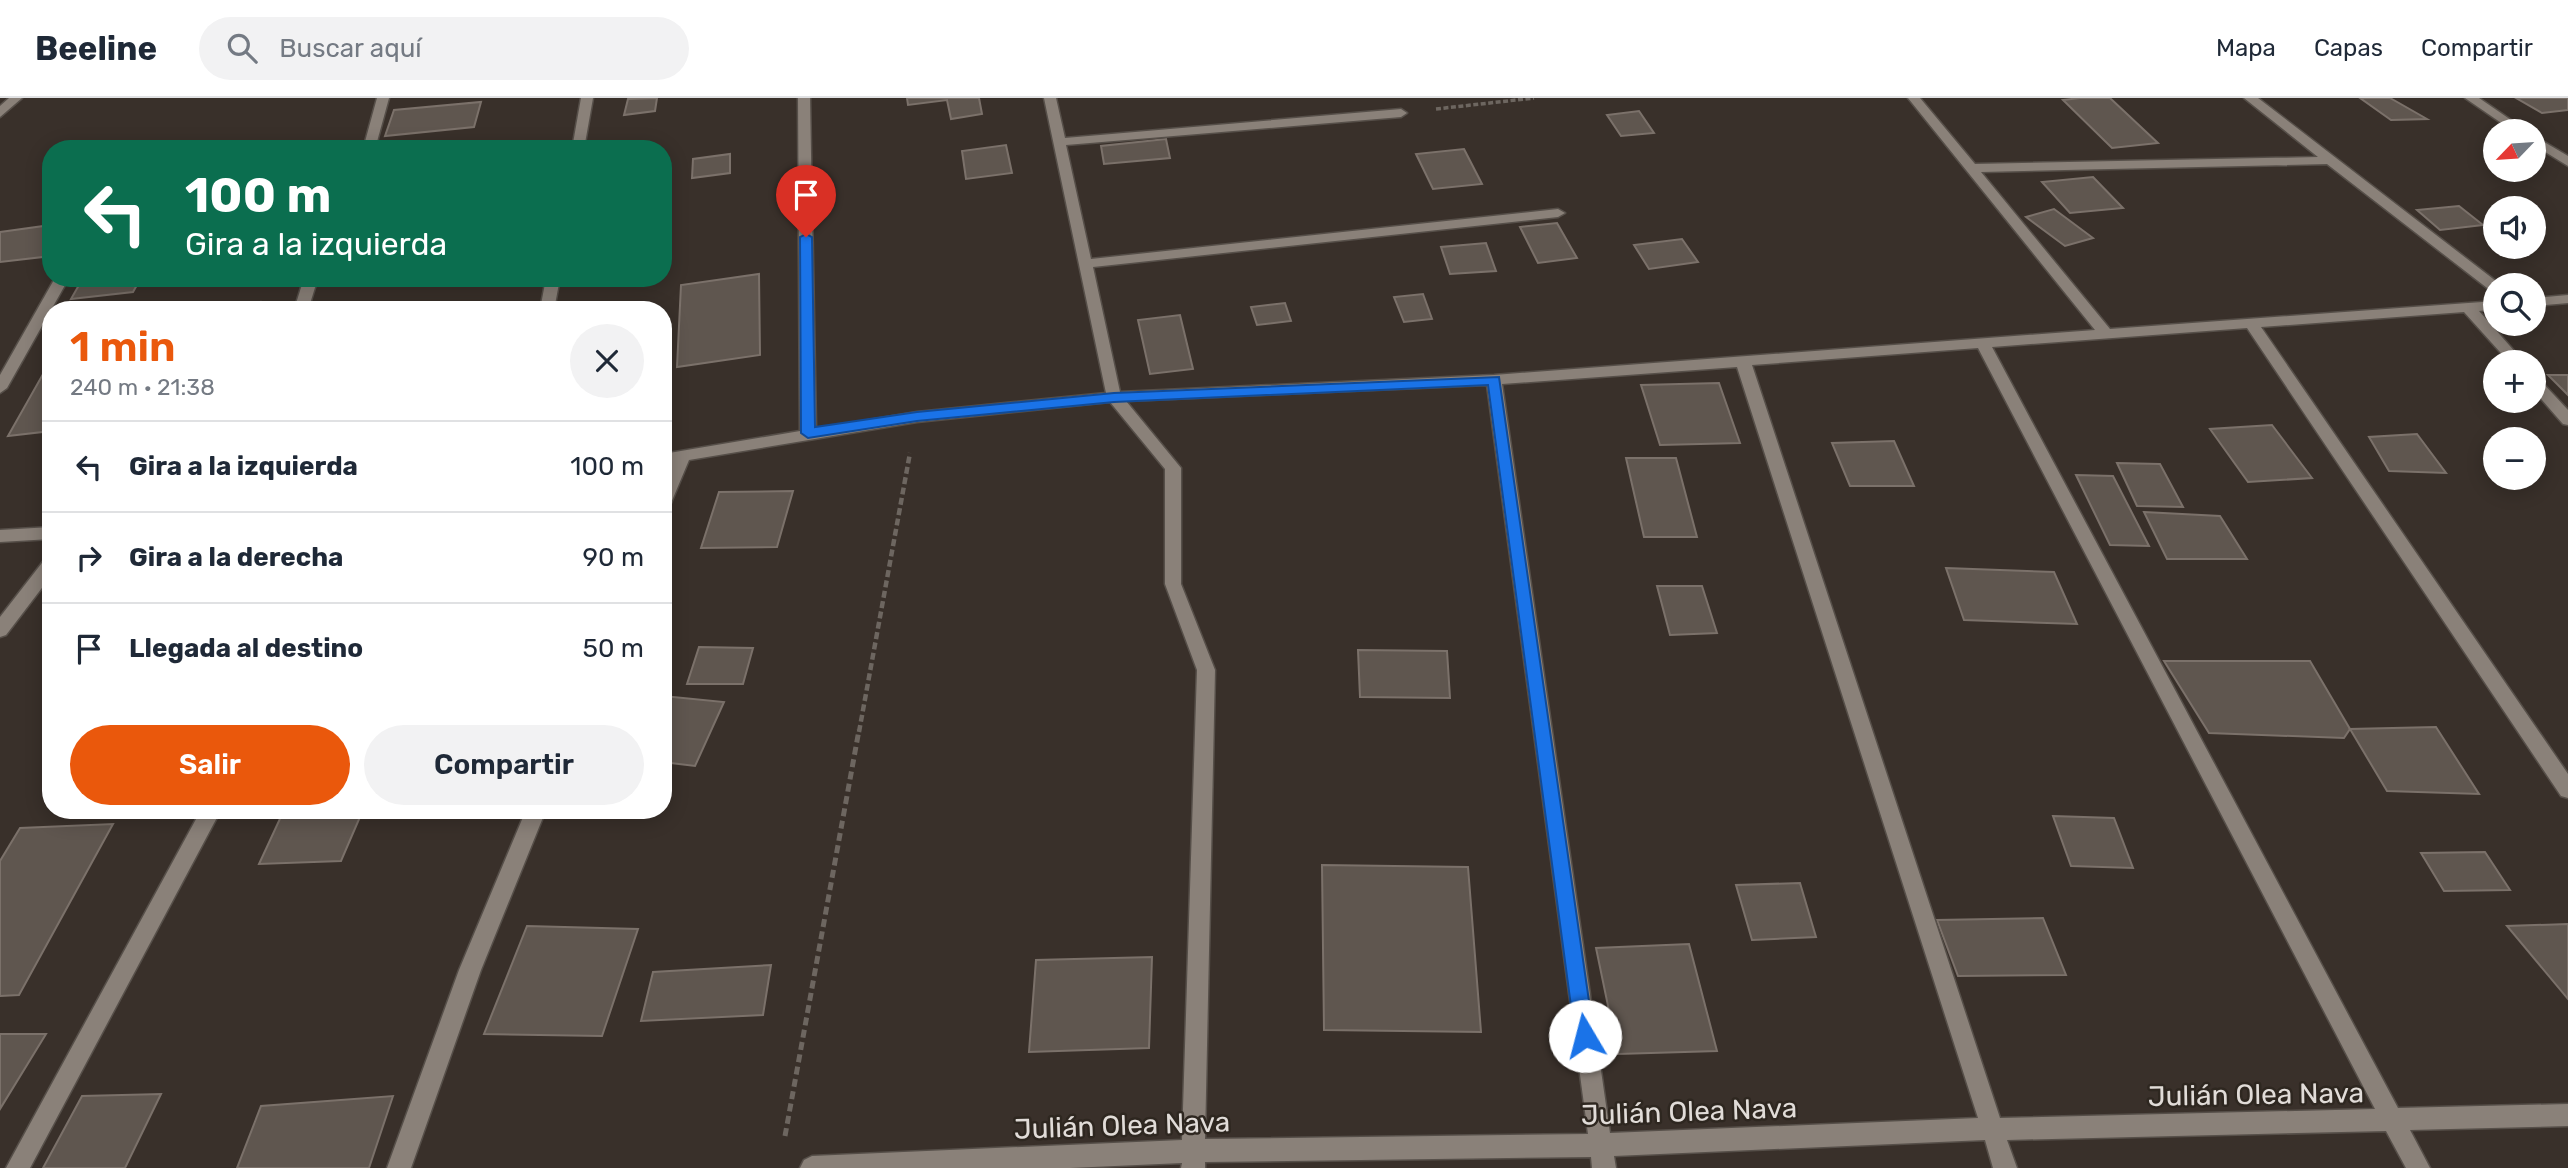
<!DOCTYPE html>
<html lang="es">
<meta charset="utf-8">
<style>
body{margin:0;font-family:Rubik,sans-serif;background:#f2f2f3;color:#1f2937;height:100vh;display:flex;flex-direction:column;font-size:26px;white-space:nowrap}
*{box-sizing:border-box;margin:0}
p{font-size:23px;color:#747a83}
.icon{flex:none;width:38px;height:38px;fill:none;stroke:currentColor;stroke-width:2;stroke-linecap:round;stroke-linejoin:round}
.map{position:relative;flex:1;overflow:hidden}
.side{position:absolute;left:42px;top:203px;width:630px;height:518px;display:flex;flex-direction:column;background:#fff;border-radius:28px;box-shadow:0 4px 18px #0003}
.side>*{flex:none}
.hud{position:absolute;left:42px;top:42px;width:630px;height:147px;border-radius:28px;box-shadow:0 4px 18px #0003;background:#0b6e4f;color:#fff;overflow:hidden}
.needle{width:46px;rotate:245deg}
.tools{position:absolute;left:2483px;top:21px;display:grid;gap:14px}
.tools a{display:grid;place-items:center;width:63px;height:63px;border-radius:50%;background:#fff;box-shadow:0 4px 18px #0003;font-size:35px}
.pin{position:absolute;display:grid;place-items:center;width:60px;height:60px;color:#fff;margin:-72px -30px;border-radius:50% 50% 50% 0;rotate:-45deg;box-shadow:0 0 7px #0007}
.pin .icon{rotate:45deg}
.me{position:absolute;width:77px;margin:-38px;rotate:352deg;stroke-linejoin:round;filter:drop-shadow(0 0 5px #0008)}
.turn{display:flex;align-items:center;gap:24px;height:147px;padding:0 28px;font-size:32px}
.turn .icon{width:91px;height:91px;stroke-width:2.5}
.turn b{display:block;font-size:49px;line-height:60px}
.round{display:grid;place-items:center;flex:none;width:74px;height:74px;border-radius:37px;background:#f2f2f3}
.overview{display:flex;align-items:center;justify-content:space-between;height:119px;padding:0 28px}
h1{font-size:42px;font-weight:600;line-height:52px;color:#ea580c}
.action{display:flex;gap:14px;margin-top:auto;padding:14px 28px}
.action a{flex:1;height:80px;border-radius:42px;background:#ea580c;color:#fff;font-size:28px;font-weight:600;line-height:80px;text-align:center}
.action a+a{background:#f2f2f3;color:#1f2937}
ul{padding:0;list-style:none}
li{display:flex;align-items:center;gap:21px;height:91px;padding:0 28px;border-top:2px solid #e0e1e3}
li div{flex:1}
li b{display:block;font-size:26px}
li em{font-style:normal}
header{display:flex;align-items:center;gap:42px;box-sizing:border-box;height:98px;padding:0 35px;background:#fff;border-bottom:2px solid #e0e1e3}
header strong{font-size:33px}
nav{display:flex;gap:38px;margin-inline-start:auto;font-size:24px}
.search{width:490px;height:63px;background:#f2f2f3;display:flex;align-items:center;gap:18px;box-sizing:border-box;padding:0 24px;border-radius:38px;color:#747a83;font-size:26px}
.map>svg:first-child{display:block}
.building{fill:#5f564f;stroke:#7b716a;stroke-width:2}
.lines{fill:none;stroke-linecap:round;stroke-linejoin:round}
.minor-casing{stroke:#564f49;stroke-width:3}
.path-far2{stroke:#6d6660;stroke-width:3.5;stroke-dasharray:5 2.5;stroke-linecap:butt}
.path-far1{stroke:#6d6660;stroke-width:4.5;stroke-dasharray:7 3.5;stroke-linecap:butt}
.path{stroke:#6d6660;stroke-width:5;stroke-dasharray:8 4.5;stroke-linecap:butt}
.minor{fill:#8a8179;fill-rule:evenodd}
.route{fill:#1a73e8;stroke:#114b97;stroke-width:2}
.labels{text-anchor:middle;stroke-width:5;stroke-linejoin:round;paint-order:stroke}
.near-street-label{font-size:28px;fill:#e1dcd8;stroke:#2e2720}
</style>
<header>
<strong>Beeline</strong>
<div class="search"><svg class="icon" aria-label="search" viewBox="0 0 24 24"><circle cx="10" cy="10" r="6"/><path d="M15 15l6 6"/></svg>Buscar aquí</div>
<nav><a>Mapa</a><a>Capas</a><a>Compartir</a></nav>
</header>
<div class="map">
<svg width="2568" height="1070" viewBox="0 0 2568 1070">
<rect width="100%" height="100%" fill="#39302a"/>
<g class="building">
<path d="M657,0L655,13L624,17L628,1Z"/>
<path d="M907,0H979L982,16L951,21L947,2L908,7Z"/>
<path d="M2080,0H2110L2158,45L2112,50L2063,2Z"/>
<path d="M2360,0H2390L2427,21L2391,22Z"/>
<path d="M2516,0H2568V12L2542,15Z"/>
<path d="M481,4L474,29L385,38L394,12Z"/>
<path d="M1639,13L1654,35L1621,38L1607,17Z"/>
<path d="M1166,41L1170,60L1104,66L1101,48Z"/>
<path d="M1006,47L1012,75L966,81L962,53Z"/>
<path d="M1464,51L1482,86L1433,91L1416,56Z"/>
<path d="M730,56V75L692,80L693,61Z"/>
<path d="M2093,79L2123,110L2070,115L2042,84Z"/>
<path d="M2459,108L2483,127L2440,132L2417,112Z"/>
<path d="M2054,111L2093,140L2065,148L2026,119Z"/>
<path d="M1557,125L1577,160L1538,165L1520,129Z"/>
<path d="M51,127V158L0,164V134Z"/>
<path d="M1682,141L1698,164L1649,171L1634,147Z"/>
<path d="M1486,145L1496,173L1450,176L1441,149Z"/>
<path d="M759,176L760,257L677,269L681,187Z"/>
<path d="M83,180H141L133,194L71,201Z"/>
<path d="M1423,196L1432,221L1404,224L1394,199Z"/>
<path d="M260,204L257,212H213L214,210Z"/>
<path d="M1285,205L1291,223L1257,227L1251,209Z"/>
<path d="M1180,217L1193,271L1150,276L1138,222Z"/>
<path d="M51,262V333L8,338Z"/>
<path d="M2548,277H2568V297Z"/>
<path d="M1719,285L1740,345L1660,347L1641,287Z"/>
<path d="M2272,327L2312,380L2248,384L2210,331Z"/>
<path d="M2417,336L2446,375L2389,373L2369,339Z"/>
<path d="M1894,343L1914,388H1850L1832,345Z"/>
<path d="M1626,360H1676L1697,439H1644Z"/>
<path d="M2117,365L2160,366L2183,409L2137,408Z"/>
<path d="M2076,377L2113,378L2149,448L2110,447Z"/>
<path d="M793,393L777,449L701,450L719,394Z"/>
<path d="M2144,414L2220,418L2247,461H2167Z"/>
<path d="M1946,470L2054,474L2077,526L1964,522Z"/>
<path d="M1657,488H1702L1717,535L1670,537Z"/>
<path d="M699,549L753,550L743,586H687Z"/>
<path d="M1358,552L1447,553L1450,600L1360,599Z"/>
<path d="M2164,563H2310L2350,631L2344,640L2209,635Z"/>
<path d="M663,598L724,604L695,668L663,664Z"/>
<path d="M2436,629L2479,696L2387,693L2350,631Z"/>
<path d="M284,712H363L341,763L259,766Z"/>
<path d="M2053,718L2114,720L2133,770L2071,768Z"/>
<path d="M113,726L19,897L0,898V763L20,730Z"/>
<path d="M2485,754L2510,792L2444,793L2421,755Z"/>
<path d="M1322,767L1468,769L1481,934L1324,932Z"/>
<path d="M1800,785L1816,839L1752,842L1736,787Z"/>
<path d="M2043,820L2066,877L1958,878L1937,822Z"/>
<path d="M2568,826V901L2507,828Z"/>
<path d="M527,828L638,831L602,938L484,936Z"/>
<path d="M1689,846L1717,953L1618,956L1596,850Z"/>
<path d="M1152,859L1149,950L1029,954L1036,862Z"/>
<path d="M771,867L763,917L641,923L653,874Z"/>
<path d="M0,936H46L0,1011Z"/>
<path d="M161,996L125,1070H43L82,998Z"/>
<path d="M393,998L369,1070H237L261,1008Z"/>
</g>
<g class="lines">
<defs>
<g id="minor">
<path d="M9,0H22L0,19V8Z"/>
<path d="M377,0H389L375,51H363Z"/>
<path d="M581,0H593L584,51H572Z"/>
<path d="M798,0H810L816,331L917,314L1106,295L1044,0H1056L1065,40L1401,11L1407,15L1401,19L1066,47L1091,161L1558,111L1565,115L1558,119L1093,169L1120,294L1494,277L2095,232L1908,0H1920L1975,66L2318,59L2244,0H2258L2501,187H2496V194L2491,193L2327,66L1981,74L2110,231L2496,203V211L2479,213L2524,264H2509L2464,214L2261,229L2568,676V700L2561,698L2247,230L1992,249L2398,1010L2568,1006V1028L2410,1032L2430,1070H2406L2386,1033L2007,1042L2017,1070H1993L1985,1042L1614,1058L1616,1070H1592L1591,1059L1205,1064V1070H1181L1182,1065L1070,1070H800L804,1062L812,1058L1182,1042L1197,572L1165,486V371L1110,304L917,324L689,362L671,405L663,411V385L672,365L663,366V356L800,333ZM1978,250L2375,1011L2000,1020L1752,267ZM1737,269L1978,1020L1610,1035L1502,286ZM1487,287L1588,1036L1205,1041L1215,572L1181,486V370L1126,303Z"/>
<path d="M2465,0H2479L2527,33H2513Z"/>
<path d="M2534,38L2568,58V68L2534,47Z"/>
<path d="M55,180H69L7,290L0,295V277Z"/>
<path d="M304,180H318L308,212H294Z"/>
<path d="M546,180H560L554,212H540Z"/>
<path d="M2568,197V205L2534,208V200Z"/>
<path d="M2534,279L2539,281L2568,312V327L2563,326L2534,293Z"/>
<path d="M51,429V441L0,444V432Z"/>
<path d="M51,459V478L6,537L0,539V519L45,461Z"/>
<path d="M201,712H221L30,1070H6Z"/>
<path d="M526,712H546L481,872L411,1070H387L459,872Z"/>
</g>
</defs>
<use href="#minor" class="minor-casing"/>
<path class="path-far2" d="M1436,11L1534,0"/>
<path class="path-far1" d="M859,634L910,355"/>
<path class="path" d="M785,1038L859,632"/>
<use href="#minor" class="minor"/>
</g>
<path class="route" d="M806,136L812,139L815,329L917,314L1114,295L1499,279L1594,938L1592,944L1585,947L1578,944L1575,938L1488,287L1114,304L917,323L808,340L801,335L800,139Z"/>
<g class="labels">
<g class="near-street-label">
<text transform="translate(2256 996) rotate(-1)" y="10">Julián Olea Nava</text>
<text transform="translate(1689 1013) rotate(-2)" y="10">Julián Olea Nava</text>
<text transform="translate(1122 1027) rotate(-2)" y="10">Julián Olea Nava</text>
</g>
</g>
</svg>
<div class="tools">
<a><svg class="needle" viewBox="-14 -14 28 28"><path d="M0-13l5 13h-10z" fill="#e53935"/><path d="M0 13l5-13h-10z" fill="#747a83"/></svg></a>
<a><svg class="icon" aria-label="sound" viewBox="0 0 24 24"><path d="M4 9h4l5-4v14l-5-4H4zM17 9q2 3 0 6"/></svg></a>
<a><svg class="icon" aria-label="search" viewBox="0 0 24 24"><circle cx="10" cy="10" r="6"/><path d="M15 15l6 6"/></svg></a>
<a>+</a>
<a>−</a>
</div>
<div class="pin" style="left:806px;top:139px;background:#d93025"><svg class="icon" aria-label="arrive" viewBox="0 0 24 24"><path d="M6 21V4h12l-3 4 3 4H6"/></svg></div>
<svg class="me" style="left:1585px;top:938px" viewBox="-20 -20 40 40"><circle r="19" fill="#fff"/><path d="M0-13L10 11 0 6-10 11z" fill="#1a73e8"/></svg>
<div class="hud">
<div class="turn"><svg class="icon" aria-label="left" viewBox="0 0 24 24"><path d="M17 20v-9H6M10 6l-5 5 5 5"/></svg><div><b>100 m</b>Gira a la izquierda</div></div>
</div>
<section class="side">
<div class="overview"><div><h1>1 min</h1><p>240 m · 21:38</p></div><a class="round"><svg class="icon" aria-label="close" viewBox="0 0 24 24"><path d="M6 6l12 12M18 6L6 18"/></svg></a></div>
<ul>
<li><svg class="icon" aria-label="left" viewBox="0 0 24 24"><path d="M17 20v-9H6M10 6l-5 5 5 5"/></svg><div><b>Gira a la izquierda</b></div><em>100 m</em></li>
<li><svg class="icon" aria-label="right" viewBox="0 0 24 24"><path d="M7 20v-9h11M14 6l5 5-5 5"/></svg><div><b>Gira a la derecha</b></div><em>90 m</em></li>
<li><svg class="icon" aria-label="arrive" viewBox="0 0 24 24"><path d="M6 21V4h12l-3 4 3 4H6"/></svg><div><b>Llegada al destino</b></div><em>50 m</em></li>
</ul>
<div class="action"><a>Salir</a><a>Compartir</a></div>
</section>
</div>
